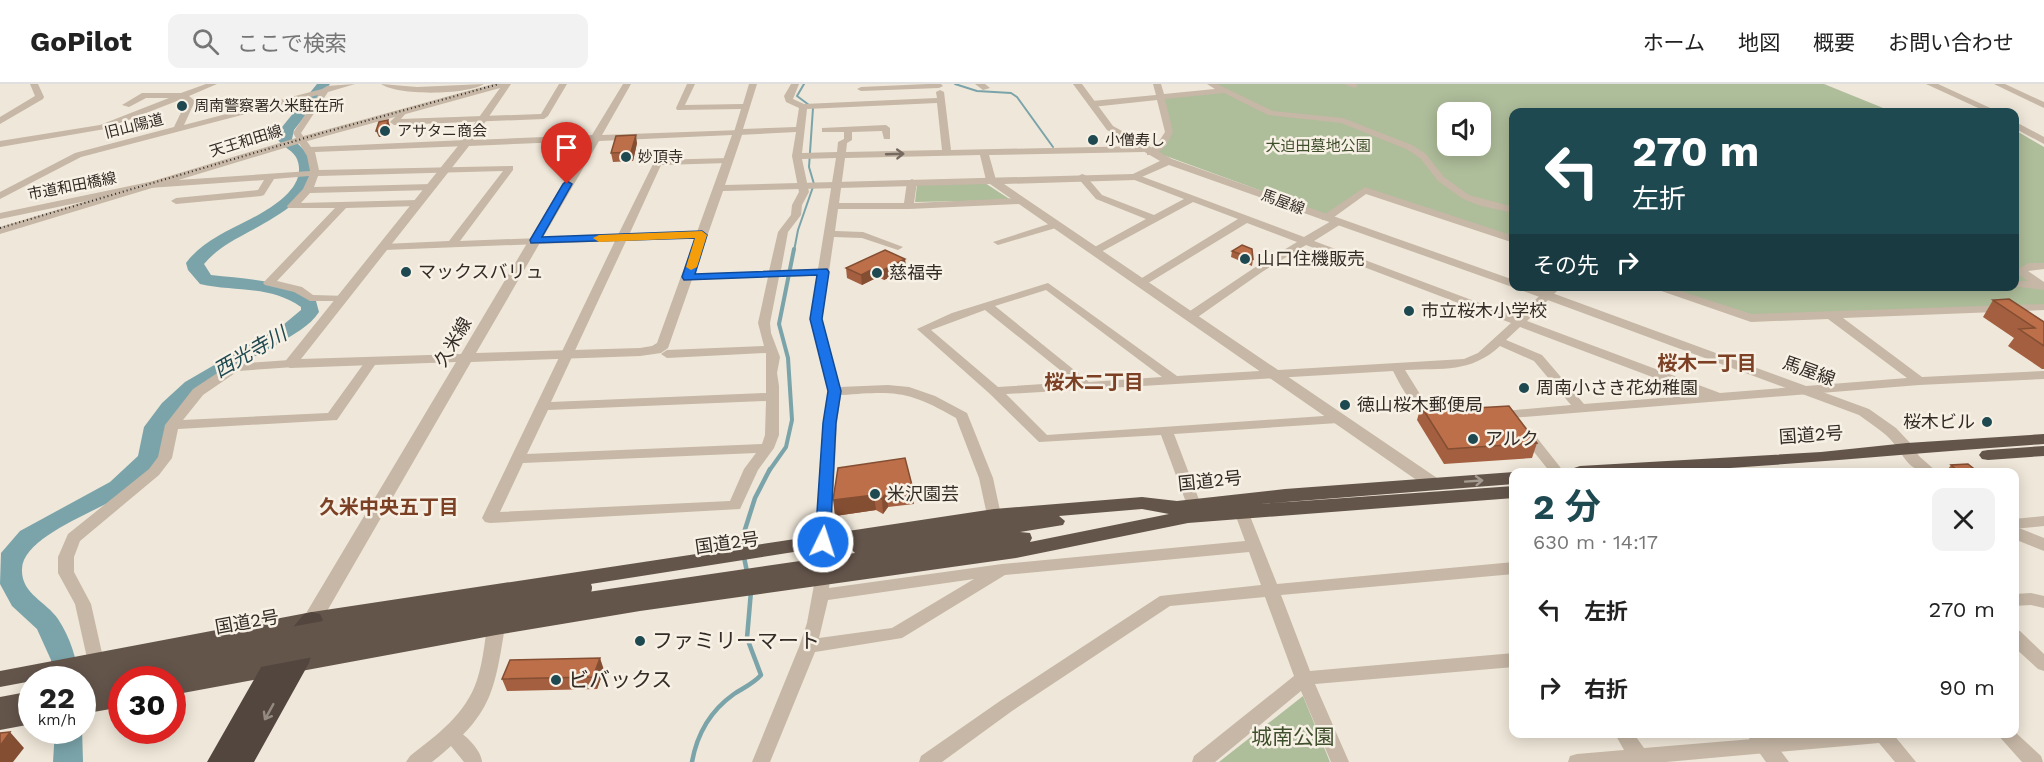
<!DOCTYPE html>
<html lang="ja">
<meta charset="utf-8">
<style>
body{margin:0;font-family:"Work Sans","Noto Sans JP",sans-serif;background:#f2f2f2;color:#222;height:100vh;display:flex;flex-direction:column;font-size:22px;white-space:nowrap}
*{box-sizing:border-box;margin:0}
p{font-size:20px;color:#767676}
.icon{flex:none;width:33px;height:33px;fill:none;stroke:currentColor;stroke-width:2;stroke-linecap:round;stroke-linejoin:round}
.map{position:relative;flex:1;overflow:hidden}
.sheet{position:absolute;left:1509px;top:384px;width:510px;height:270px;display:flex;flex-direction:column;background:#fff;border-radius:12px;box-shadow:0 3px 15px #0003}
.sheet>*{flex:none}
.top-card{position:absolute;left:1509px;top:24px;width:510px;height:183px;border-radius:12px;box-shadow:0 3px 15px #0003;background:#1f4951;color:#fff;overflow:hidden}
.tools{position:absolute;left:1437px;top:18px;display:grid;gap:12px}
.tools a{display:grid;place-items:center;width:54px;height:54px;border-radius:12px;background:#fff;box-shadow:0 3px 15px #0003;font-size:30px}
.speed{position:absolute;left:18px;top:582px;display:flex;gap:12px;font-size:30px;font-weight:700;text-align:center}
.speed>*{display:grid;place-content:center;width:78px;height:78px;border-radius:50%;background:#fff;box-shadow:0 3px 15px #0003;line-height:1}
.speed small{font-size:15px;font-weight:400}
.speed .limit{border:9px solid #d22;background:#fff;color:#111}
.pin{position:absolute;display:grid;place-items:center;width:51px;height:51px;color:#fff;margin:-62px -26px;border-radius:50% 50% 50% 0;rotate:-45deg;box-shadow:0 0 6px #0007}
.pin .icon{rotate:45deg}
.me{position:absolute;width:66px;margin:-33px;rotate:4deg;stroke-linejoin:round;filter:drop-shadow(0 0 4px #0008)}
.turn{display:flex;align-items:center;gap:21px;height:126px;padding:0 24px;font-size:27px}
.turn .icon{width:78px;height:78px;stroke-width:2.5}
.turn b{display:block;font-size:42px;line-height:51px}
.then{display:flex;align-items:center;height:57px;padding:0 24px;background:#0003;gap:12px;font-size:22px}
.round{display:grid;place-items:center;flex:none;width:63px;height:63px;border-radius:12px;background:#f2f2f2}
.headline{display:flex;align-items:center;justify-content:space-between;height:102px;padding:0 24px}
h1{font-size:36px;font-weight:700;line-height:45px;color:#1f4951}
ul{padding:0;list-style:none}
li{display:flex;align-items:center;gap:18px;height:78px;padding:0 24px}
li div{flex:1}
li b{display:block;font-size:22px}
li em{font-style:normal}
header{display:flex;align-items:center;gap:36px;box-sizing:border-box;height:84px;padding:0 30px;background:#fff;border-bottom:2px solid #e0e0e0}
header strong{font-size:28px}
nav{display:flex;gap:33px;margin-inline-start:auto;font-size:21px}
.search{width:420px;height:54px;background:#f2f2f2;display:flex;align-items:center;gap:15px;box-sizing:border-box;padding:0 21px;border-radius:12px;color:#767676;font-size:22px}
.map>svg:first-child{display:block}
.green{fill:#aebd9a;fill-rule:evenodd}
.lines{fill:none;stroke-linecap:round;stroke-linejoin:round}
.stream-far2{stroke:#7aa4aa;stroke-width:2}
.stream-far1{stroke:#7aa4aa;stroke-width:4}
.stream{stroke:#7aa4aa;stroke-width:4.5}
.river{fill:#7aa4aa;fill-rule:evenodd}
.minor{fill:#c6b7a6;fill-rule:evenodd}
.tertiary{fill:#c6b7a6;fill-rule:evenodd}
.trunk{fill:#64554b;fill-rule:evenodd}
.motorway{fill:#53463e;fill-rule:evenodd}
.rail{stroke:#332b26;stroke-width:2;stroke-dasharray:1 3;stroke-linecap:butt}
.trunk-bridge{stroke:#64554b;stroke-width:20}
.wall{fill:#a35f3f}
.shaded-wall{fill:#844e33}
.building{fill:#bd6f49;stroke:#844e33;stroke-width:1.5}
.oneway{stroke:#756a60}
.oneway2{stroke:#a69b90}
.oneway3{stroke:#958a81}
.route{fill:#1a73e8;stroke:#114b97;stroke-width:1.5}
.slow{fill:#f59e0b}
.poi-dot{fill:#1f4951;stroke:#f7f0e5;stroke-width:2}
.labels{text-anchor:middle;stroke-width:5;stroke-linejoin:round;paint-order:stroke}
.far-poi-label{font-size:15px;fill:#332b26;stroke:#f7f0e5;text-anchor:start}
.far-street-label{font-size:15px;fill:#332b26;stroke:#f7f0e5}
.far-park-label{font-size:15px;fill:#3f4f2c;stroke:#f7f0e5}
.poi-label{font-size:18px;fill:#332b26;stroke:#f7f0e5;text-anchor:start}
.street-label{font-size:18px;fill:#332b26;stroke:#f7f0e5}
.water-label{font-size:20px;font-style:italic;fill:#1f4951;stroke:#f7f0e5}
.neighbourhood-label{font-size:20px;font-weight:bold;fill:#7c4125;stroke:#f7f0e5}
.near-poi-label{font-size:21px;fill:#332b26;stroke:#f7f0e5;text-anchor:start}
.near-park-label{font-size:21px;fill:#3f4f2c;stroke:#f7f0e5}
</style>
<header>
<strong>GoPilot</strong>
<div class="search"><svg class="icon" aria-label="search" viewBox="0 0 24 24"><circle cx="10" cy="10" r="6"/><path d="M15 15l6 6"/></svg>ここで検索</div>
<nav><a>ホーム</a><a>地図</a><a>概要</a><a>お問い合わせ</a></nav>
</header>
<div class="map">
<svg width="2044" height="678" viewBox="0 0 2044 678">
<rect width="100%" height="100%" fill="#efe7d9"/>
<g class="green">
<path d="M1212,0H1824L1893,28H1514L1513,156L1367,106L1327,131L1155,68L1166,61L1171,50L1160,14L1224,8ZM1448,28H1480V62H1448Z"/>
<path d="M2015,46L2044,63V181L2021,187L2044,202V223L1743,234L1651,203L2014,202Z"/>
<path d="M985,99L1011,116L915,118L917,101Z"/>
<path d="M1303,612L1330,678H1219Z"/>
</g>
<g class="lines">
<g class="stream-far2">
<path d="M955,0L977,7L1011,9L1017,13L1053,63"/>
<path d="M794,167L798,146L814,100L809,83L813,24L797,12L804,0"/>
</g>
<path class="stream-far1" d="M769,387L786,363L792,336L788,274L779,240L794,165"/>
<g class="stream">
<path d="M747,488L741,458L755,414L770,385"/>
<path d="M692,678C697,650 710,627 734,610C743,604 753,600 761,591L747,554L751,507"/>
</g>
<g class="river">
<path d="M317,0H330L294,46L292,55C355,103 263,138 229,159C219,165 211,172 204,180L211,191C248,195 285,196 316,217L319,228C310,242 293,251 279,259C245,279 201,297 176,328C161,346 166,363 156,379C146,388 137,400 126,408C101,427 23,451 22,485C21,510 46,517 58,535C70,553 77,575 79,596H51V576L37,545L12,522L0,500L1,469L20,447L110,398L138,372L144,343L162,319L185,298L283,241L301,226V223C270,201 235,208 200,200L188,186L186,179C194,168 206,159 218,152C241,138 312,113 297,75C294,67 283,63 278,56L282,43Z"/>
<path d="M82,644L83,678H53L55,646H82Z"/>
</g>
<g class="minor">
<path d="M30,0H38L44,13L43,15L0,40V33L35,12Z"/>
<path d="M206,0H217L189,12L195,17L184,41L322,5L327,2L355,0L328,8L301,49L311,63L466,56L471,59L466,62L315,68L319,86L513,82V86L460,157L618,151L655,76L731,74L733,76L728,79L661,81L629,151L702,148L707,151L702,154L626,157L551,318L766,309V269L667,274L661,270L667,266L764,262L758,239L768,193L688,196L682,193L688,190L769,187L778,148L791,131L792,121L799,108L792,72L796,48L738,51L734,48L741,25L677,26L676,24L687,0H695L685,21L743,20L749,0H757L743,45L796,43L799,24L786,18L784,12L791,0H799L793,15L804,20L937,14L936,8L940,6L944,8L951,66L1143,62L1148,65L1143,68L989,71L996,96L991,99L986,96L980,71L845,74L839,119H904L907,98L912,95L917,98L914,119L1019,114L1024,117L1019,120L909,125H838L835,147L863,148L903,163L898,166L862,154L834,153L822,235L840,303L888,301L909,303L935,312L967,329L993,394L1001,431L999,435H989L987,431L979,394L956,334C908,306 895,307 841,311L837,339L831,457L828,461H818L815,457L823,339L829,307L810,235L817,192L779,193L770,239L771,249L780,273L777,289L779,302V351L774,364L758,386L740,425L490,439L485,438L482,434L615,157L384,166L379,163L384,160L449,157L503,87L318,92L314,103L432,100L437,103L432,106L310,109L301,119L418,116L423,119L418,122L346,124L277,197L302,203L313,211L347,212L349,214L343,217H310L294,208L265,201L263,199L335,124H288L287,122L303,105L309,92L274,95L264,111L261,112L176,120L171,117L176,114L258,106L264,96L149,104L0,135V129L149,98L310,87L307,72L293,49L318,11L81,73L0,115V108L75,69L174,43L186,18L182,15L105,45L0,63V57L100,41L169,14H146L129,23L122,21L142,9H181ZM937,19L942,66L846,68L847,59L852,56V48L882,47L884,55H890V44L886,41L822,44V48H844V55L838,58L837,68L802,69L807,25ZM836,74L818,185L781,186L788,148L801,131L802,121L809,108L802,75ZM766,317L765,351L762,360L527,370L548,326ZM756,369L744,385L730,417L500,428L523,379Z"/>
<path d="M381,0L417,3L484,0C467,11 398,12 381,0Z"/>
<path d="M559,0H567L548,32L544,35L394,41L390,38L403,25L407,28L401,35L541,30Z"/>
<path d="M928,0H941L943,2L939,4L861,7L857,5L861,3Z"/>
<path d="M975,0H985L990,4L983,6Z"/>
<path d="M1153,0H1161L1164,10L1215,5L1207,0H1217L1273,27L1343,34L1412,61L1426,70L1444,93L1469,111L1514,123V129L1481,122L1463,115L1438,97L1420,74L1406,65L1341,39L1268,31L1224,9L1165,15L1173,48C1168,59 1161,72 1147,71V67L1158,59L1165,48L1157,16L1092,23L1088,20L1092,17L1156,11Z"/>
<path d="M1344,0H1356L1358,2L1354,4Z"/>
<path d="M1994,0H2005L2044,18V24Z"/>
<path d="M1082,90L1085,91L1102,111L1154,131L1184,115L1132,95V91H1138L1304,153L1333,136H1341V140L1314,157L1517,233L1550,202H1562L1527,237L1720,309L1907,294L1828,235L1751,238L1647,202H1665L1752,230L2044,220V226L1843,234L1922,293L2044,287V295L1919,301L1498,335L1493,334L1491,331L1493,328L1571,321L1534,277L1500,262C1471,289 1443,284 1405,286L1423,315L1444,331L1437,335C1414,329 1403,306 1393,287L1006,310L1047,351L1338,331L1345,335L1338,339L1174,350L1201,421L1199,424H1189L1187,421L1161,351L1039,358L990,310L917,245L952,229L1048,199L1177,292L1464,275L1478,269L1511,239L1306,161L1262,188L1195,235H1187L1185,232L1187,229L1254,184L1297,158L1247,139L1145,201H1137V197L1238,135L1193,118L1099,169H1091V165L1146,135L1096,115L1077,93ZM1046,206L1162,293L1089,298L995,222ZM985,226L1075,298L998,303L931,246ZM1520,243L1700,311L1584,320L1542,271L1506,256Z"/>
<path d="M1365,103L1514,152V159L1366,110L1330,136H1322V132Z"/>
<path d="M1055,138L1059,139V143L998,161L993,158Z"/>
<path d="M2029,179H2044V185L2028,187L2044,198V206L2010,202H2014V197H2028L2014,187Z"/>
<path d="M371,274L377,278L337,336L178,345L172,374L159,391L80,457L74,473V488L91,520L104,578L101,583L95,585L89,583L75,520L58,489V473L68,450L149,385L158,373L165,341L193,305L231,280L290,276L296,280L294,283L238,287L203,311L183,336L328,329L367,275Z"/>
<path d="M1525,344L1530,345L1564,388H1550L1518,348Z"/>
<path d="M1241,422L1246,423L1248,427L1277,500L1514,478V490L1281,511L1310,587L1514,569V583L1315,600L1349,678H1331L1301,607L1215,678H1192L1194,672L1294,592L1265,513L1170,522L1012,627L942,678H919L921,672L1000,617L1160,512L1261,501L1249,468L1005,491L902,554L815,568L770,678H752L799,563L807,539L816,490H828L830,494L829,504L1002,480L1245,457L1234,427L1236,423ZM974,495L892,544L819,554L828,516Z"/>
<path d="M2044,432V442L2014,445V435Z"/>
<path d="M2031,509L2044,512V524L2031,521L2014,522V510Z"/>
<path d="M2014,546L2020,547L2044,570V587L2038,585L2014,563Z"/>
<path d="M451,643C463,648 481,665 482,678H464L442,651L444,646Z"/>
<path d="M2014,647L2041,672L2043,678H2022L1997,650H2014Z"/>
<path d="M1615,650H1634L1644,664L1813,650H1893L1916,678H1895L1879,659L1666,678H1568L1570,672L1577,670L1624,666Z"/>
</g>
<g class="tertiary">
<path d="M493,0H511L473,56L592,51L623,0H631L602,51L741,46L743,48L725,101L1133,90L1160,77L1107,46L1073,0H1082L1113,42L1172,75L1514,196V202H1533L1869,325L1896,344L1912,361L1919,372L1937,388C1905,391 1906,369 1886,351C1878,344 1868,338 1859,331L1515,204L1169,81L1135,96L1004,100L1440,396L1442,400L1440,404H1428L990,100L723,107L668,264L661,269L640,272L471,278L319,541L312,543L305,541L303,536L305,531L456,278L290,284L283,280L462,57L500,4L304,58L0,150V143L296,54ZM732,51L657,259L652,262L640,264L476,269L599,57ZM588,57L461,270L301,275L469,62Z"/>
<path d="M1926,0H1938L1999,28H1987Z"/>
<path d="M2014,37L2044,53V60L2014,44Z"/>
<path d="M2014,442L2044,454V467L2014,455Z"/>
<path d="M498,524L505,526L507,531C494,606 496,628 432,678H406L410,672C437,651 466,630 477,596C484,575 485,552 489,531L491,526Z"/>
<path d="M1746,650H1768L1789,678H1766Z"/>
</g>
<g class="trunk">
<path d="M2044,350V360C1939,367 1835,377 1730,384C1681,387 1620,394 1571,388L1574,384L1580,382L1821,368L1907,359Z"/>
<path d="M2044,362V372L1988,376L1982,375L1979,371L1982,367L1988,366Z"/>
<path d="M1514,388V400L1260,420L1514,402V414L1188,439L1016,474L640,527L496,551L172,611V596H169L172,594L578,522L574,521L571,516L574,511L581,509L855,469L849,463L851,459L312,544L32,596V597L0,603V587L312,528L994,425L1142,413L1177,417L1285,405ZM1142,425L1169,430L1030,458L1032,454L1030,449L1020,448L1063,441L1065,437L1059,432Z"/>
<path d="M122,590L130,592L131,596H122V623L82,630V597Z"/>
<path d="M32,607V640L0,646V613Z"/>
</g>
<path class="motorway" d="M312,528L320,530L323,536L313,550L316,555L309,579L254,678H207L264,578L304,530Z"/>
<path class="rail" d="M0,144L322,49L499,0"/>
<g class="trunk-bridge">
<path d="M60,596L410,531L582,504"/>
<path d="M137,596L414,544L581,516"/>
</g>
</g>
<g class="wall">
<path d="M637,59L633,77L613,78L611,69Z"/>
<path d="M1232,167L1253,175L1252,182L1231,173Z"/>
<path d="M905,175L906,185L884,196L878,193L862,201L847,194L846,184Z"/>
<path d="M1993,216L2044,238V285H2042L2008,262L2014,254L1983,233Z"/>
<path d="M1421,322L1537,359L1532,374L1444,380L1417,336Z"/>
<path d="M1951,381L1978,388H1946Z"/>
<path d="M838,384L913,405L914,420L888,423L883,430L876,426L835,432Z"/>
<path d="M604,586L597,605L507,607L502,595Z"/>
</g>
<g class="shaded-wall">
<path d="M388,36L390,42L388,52L379,53L376,47Z"/>
<path d="M636,51L637,59L633,77L631,68Z"/>
<path d="M905,175L906,185L884,196L883,186Z"/>
<path d="M877,183L878,193L862,201L861,191Z"/>
<path d="M887,408L888,423L883,430L882,415Z"/>
<path d="M874,411L876,426L835,432L833,416Z"/>
<path d="M600,574L604,586L597,605L593,593Z"/>
<path d="M10,648L24,664L13,678H0V662Z"/>
</g>
<g class="building">
<path d="M388,36L386,46L376,47L379,38Z"/>
<path d="M636,51L631,68L611,69L616,52Z"/>
<path d="M1242,161L1252,165L1253,175L1232,167Z"/>
<path d="M885,166L905,175L883,186L877,183L861,191L846,184Z"/>
<path d="M2009,215L2044,238V262L2019,245L2035,244L1993,216Z"/>
<path d="M1421,322L1458,325L1509,322L1537,359L1448,365Z"/>
<path d="M905,374L913,405L887,408L882,415L874,411L833,416L838,384Z"/>
<path d="M1968,380L1978,388H1959L1951,381Z"/>
<path d="M600,574L593,593L502,595L510,576Z"/>
<path d="M10,648L0,662V649Z"/>
</g>
<defs><path id="oneway-shaft" d="M-6 0H5M1.5-3L5.5 0L1.5 3" fill="none" stroke-width="1.6" stroke-linecap="round" stroke-linejoin="round" transform="scale(1.5)"/></defs>
<use class="oneway" href="#oneway-shaft" transform="translate(895 70) rotate(-2)"/>
<use class="oneway2" href="#oneway-shaft" transform="translate(1474 397) rotate(-4)"/>
<use class="oneway3" href="#oneway-shaft" transform="translate(269 628) rotate(119)"/>
<path class="route" d="M567,97L572,100L542,153L702,147L707,151L695,190L827,185L829,188L822,235L841,307L836,339L830,458L828,461H817L815,458L823,339L828,307L810,235L817,191L684,196L682,193L695,154L531,159L530,156L563,100Z"/>
<path class="slow" d="M702,147L707,151L697,183L691,186L686,183L695,154L599,158L593,154L599,151Z"/>
<g class="poi-dot">
<circle cx="182" cy="22" r="6"/>
<circle cx="385" cy="47" r="6"/>
<circle cx="1093" cy="56" r="6"/>
<circle cx="626" cy="73" r="6"/>
<circle cx="1245" cy="175" r="6"/>
<circle cx="406" cy="188" r="6"/>
<circle cx="877" cy="189" r="6"/>
<circle cx="1409" cy="227" r="6"/>
<circle cx="1524" cy="304" r="6"/>
<circle cx="1345" cy="321" r="6"/>
<circle cx="1987" cy="338" r="6"/>
<circle cx="1473" cy="355" r="6"/>
<circle cx="875" cy="410" r="6"/>
<circle cx="640" cy="557" r="6"/>
<circle cx="556" cy="596" r="6"/>
</g>
<g class="labels">
<g class="far-poi-label">
<text x="194" y="27">周南警察署久米駐在所</text>
<text x="397" y="52">アサタニ商会</text>
<text x="1105" y="61">小僧寿し</text>
<text x="638" y="78">妙頂寺</text>
</g>
<g class="far-street-label">
<text transform="translate(134 42) rotate(-14)" y="5">旧山陽道</text>
<text transform="translate(246 57) rotate(-17)" y="5">天王和田線</text>
<text transform="translate(72 102) rotate(-11)" y="5">市道和田橋線</text>
<text transform="translate(1283 118) rotate(20)" y="5">馬屋線</text>
</g>
<g class="far-park-label">
<text x="1318" y="67">大迫田墓地公園</text>
</g>
<g class="poi-label">
<text x="1257" y="181">山口住機販売</text>
<text x="418" y="194">マックスバリュ</text>
<text x="889" y="195">慈福寺</text>
<text x="1421" y="233">市立桜木小学校</text>
<text x="1536" y="310">周南小さき花幼稚園</text>
<text x="1357" y="327">徳山桜木郵便局</text>
<text x="1975" y="344" text-anchor="end">桜木ビル</text>
<text x="1485" y="361">アルク</text>
<text x="887" y="416">米沢園芸</text>
</g>
<g class="street-label">
<text transform="translate(453 258) rotate(-59)" y="6">久米線</text>
<text transform="translate(1809 287) rotate(20)" y="6">馬屋線</text>
<text transform="translate(1811 351) rotate(-4)" y="6">国道2号</text>
<text transform="translate(1210 397) rotate(-6)" y="6">国道2号</text>
<text transform="translate(727 459) rotate(-8)" y="6">国道2号</text>
<text transform="translate(247 538) rotate(-10)" y="6">国道2号</text>
</g>
<g class="water-label">
<text transform="translate(250 268) rotate(-30)" y="7">西光寺川</text>
</g>
<g class="neighbourhood-label">
<text x="1707" y="286">桜木一丁目</text>
<text x="1094" y="305">桜木二丁目</text>
<text x="389" y="430">久米中央五丁目</text>
</g>
<g class="near-poi-label">
<text x="652" y="564">ファミリーマート</text>
<text x="568" y="603">ビバックス</text>
</g>
<g class="near-park-label">
<text x="1293" y="660">城南公園</text>
</g>
</g>
</svg>
<div class="tools">
<a><svg class="icon" aria-label="sound" viewBox="0 0 24 24"><path d="M4 9h4l5-4v14l-5-4H4zM17 9q2 3 0 6"/></svg></a>
</div>
<div class="speed"><div>22<small>km/h</small></div><div class="limit">30</div></div>
<div class="pin" style="left:567px;top:100px;background:#d93025"><svg class="icon" aria-label="arrive" viewBox="0 0 24 24"><path d="M6 21V4h12l-3 4 3 4H6"/></svg></div>
<svg class="me" style="left:823px;top:458px" viewBox="-20 -20 40 40"><circle r="17" fill="#1a73e8" stroke="#fff" stroke-width="3"/><path d="M0-11L8 9 0 5-8 9z" fill="#fff"/></svg>
<div class="top-card">
<div class="turn"><svg class="icon" aria-label="left" viewBox="0 0 24 24"><path d="M17 20v-9H6M10 6l-5 5 5 5"/></svg><div><b>270 m</b>左折</div></div>
<div class="then">その先<svg class="icon" aria-label="right" viewBox="0 0 24 24"><path d="M7 20v-9h11M14 6l5 5-5 5"/></svg></div>
</div>
<section class="sheet">
<div class="headline"><div><h1>2 分</h1><p>630 m · 14:17</p></div><a class="round"><svg class="icon" aria-label="close" viewBox="0 0 24 24"><path d="M6 6l12 12M18 6L6 18"/></svg></a></div>
<ul>
<li><svg class="icon" aria-label="left" viewBox="0 0 24 24"><path d="M17 20v-9H6M10 6l-5 5 5 5"/></svg><div><b>左折</b></div><em>270 m</em></li>
<li><svg class="icon" aria-label="right" viewBox="0 0 24 24"><path d="M7 20v-9h11M14 6l5 5-5 5"/></svg><div><b>右折</b></div><em>90 m</em></li>
</ul>
</section>
</div>
